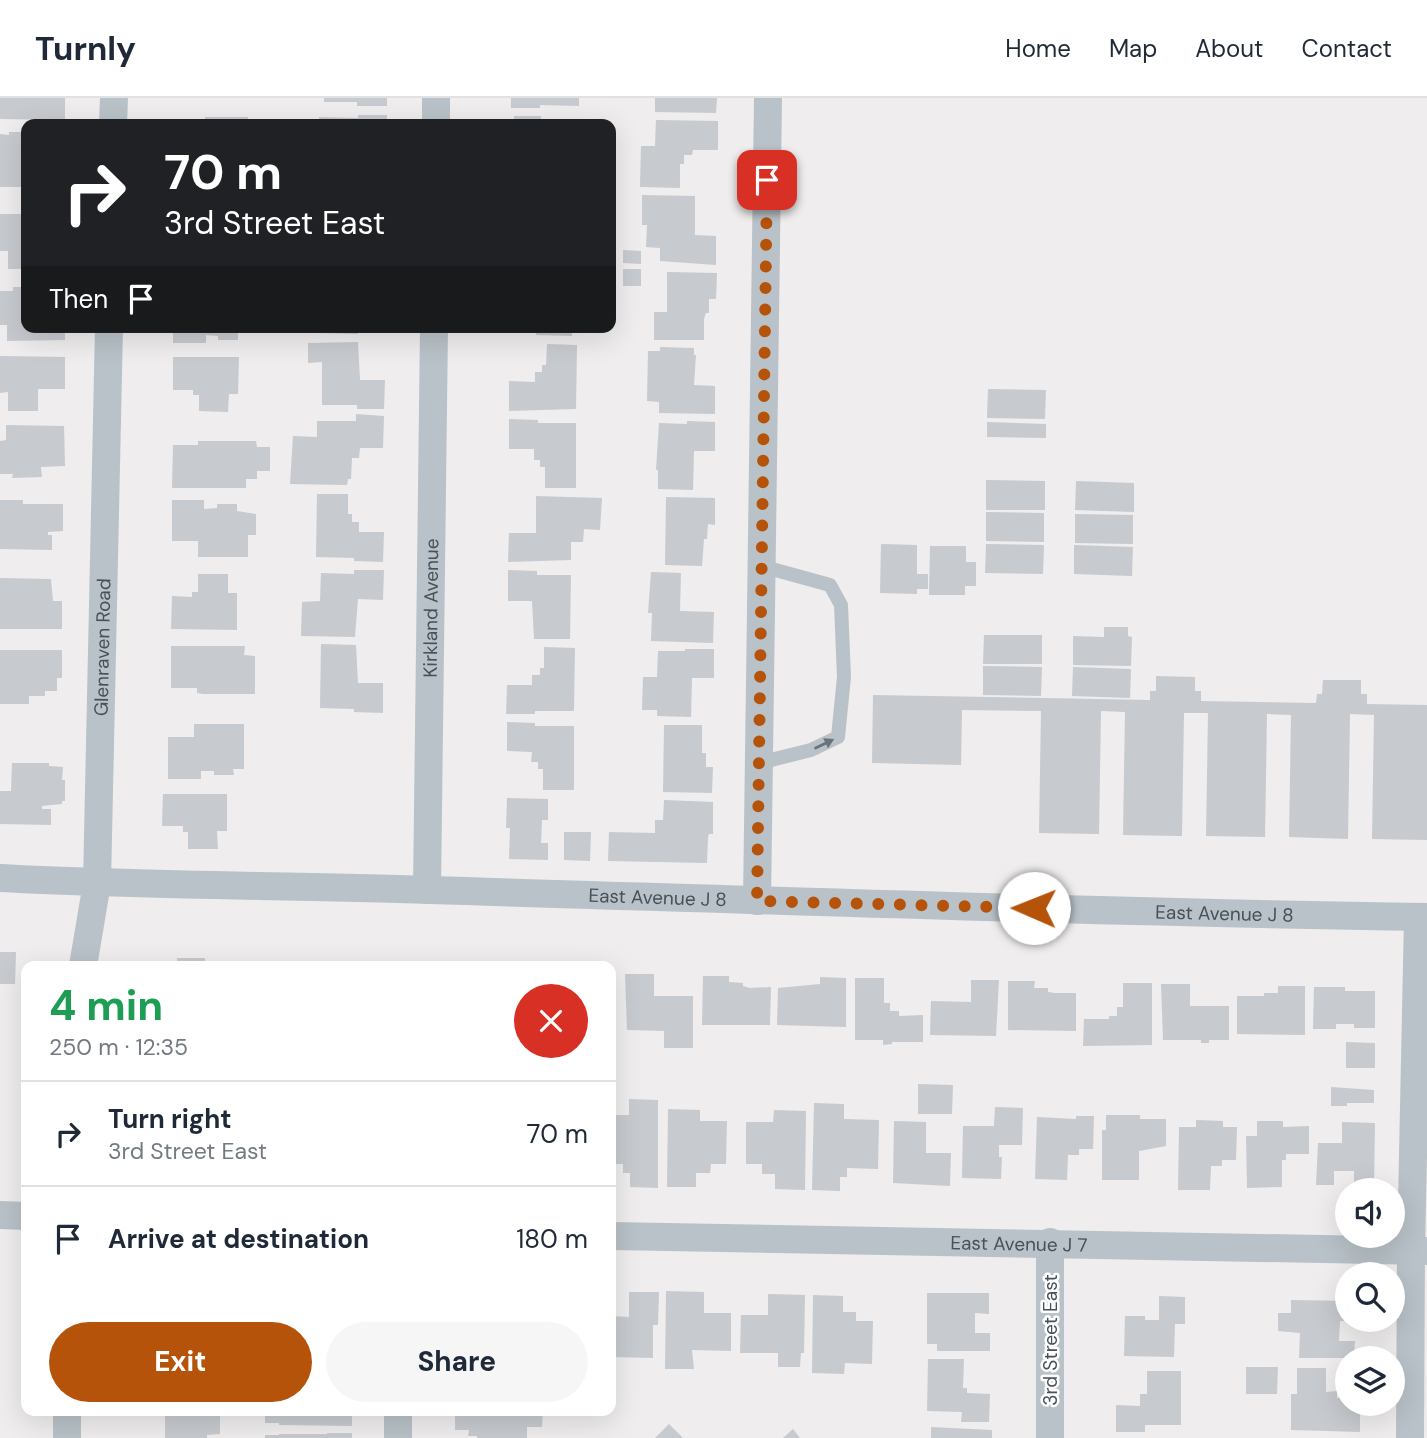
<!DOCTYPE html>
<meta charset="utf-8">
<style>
body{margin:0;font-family:"DM Sans",sans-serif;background:#f6f6f7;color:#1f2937;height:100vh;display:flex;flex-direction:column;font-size:26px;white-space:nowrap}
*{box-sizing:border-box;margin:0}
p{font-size:23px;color:#747a83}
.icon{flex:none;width:38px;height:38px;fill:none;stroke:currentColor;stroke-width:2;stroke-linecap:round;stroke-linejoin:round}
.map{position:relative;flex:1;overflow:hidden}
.details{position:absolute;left:21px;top:863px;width:595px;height:455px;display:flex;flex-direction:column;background:#fff;border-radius:14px;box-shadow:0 7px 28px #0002}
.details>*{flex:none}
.top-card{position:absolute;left:21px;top:21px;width:595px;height:214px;border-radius:14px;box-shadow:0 7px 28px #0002;background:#202124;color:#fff;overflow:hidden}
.buttons{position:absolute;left:1335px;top:1080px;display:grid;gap:14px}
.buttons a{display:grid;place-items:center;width:70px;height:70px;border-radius:50%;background:#fff;box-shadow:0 7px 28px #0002;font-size:35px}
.pin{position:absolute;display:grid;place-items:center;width:60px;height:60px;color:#fff;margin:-30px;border-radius:14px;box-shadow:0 4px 10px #0006}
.me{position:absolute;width:77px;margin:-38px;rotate:271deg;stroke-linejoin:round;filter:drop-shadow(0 0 5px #0008)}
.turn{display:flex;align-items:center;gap:24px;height:147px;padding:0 28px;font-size:32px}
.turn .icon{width:91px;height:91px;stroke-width:2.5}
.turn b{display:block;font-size:49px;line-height:60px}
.then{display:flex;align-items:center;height:66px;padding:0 28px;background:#0003;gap:14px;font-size:26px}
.round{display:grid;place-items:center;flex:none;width:74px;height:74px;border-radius:37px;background:#f6f6f7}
.overview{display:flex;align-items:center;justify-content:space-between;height:119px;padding:0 28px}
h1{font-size:42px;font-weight:700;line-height:52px;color:#1e9e55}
.cta{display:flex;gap:14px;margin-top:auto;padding:14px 28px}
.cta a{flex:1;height:80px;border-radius:42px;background:#b45309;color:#fff;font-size:28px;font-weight:700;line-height:80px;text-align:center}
.cta a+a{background:#f6f6f7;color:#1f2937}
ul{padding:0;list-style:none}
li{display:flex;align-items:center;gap:21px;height:105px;padding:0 28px;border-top:2px solid #e0e1e3}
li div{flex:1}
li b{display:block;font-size:26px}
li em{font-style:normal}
header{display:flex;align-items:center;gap:42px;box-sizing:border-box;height:98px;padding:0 35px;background:#fff;border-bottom:2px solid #e0e1e3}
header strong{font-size:33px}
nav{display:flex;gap:38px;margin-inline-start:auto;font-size:24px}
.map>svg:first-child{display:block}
.building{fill:#c7cacf}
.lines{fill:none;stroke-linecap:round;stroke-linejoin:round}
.lane{stroke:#b9c2c8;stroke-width:14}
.street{stroke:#b9c2c8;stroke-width:28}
.oneway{fill:#69737a}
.route{stroke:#b45309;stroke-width:12;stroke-dasharray:0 21.6}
.labels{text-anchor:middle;stroke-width:5;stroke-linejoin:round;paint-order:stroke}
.street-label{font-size:19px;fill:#475158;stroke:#fff}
</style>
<header>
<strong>Turnly</strong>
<nav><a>Home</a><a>Map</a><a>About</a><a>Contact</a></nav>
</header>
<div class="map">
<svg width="1427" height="1340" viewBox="0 0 1427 1340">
<rect width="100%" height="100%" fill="#efeded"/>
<g class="building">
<path d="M0,0H65V22L0,21Z"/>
<path d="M324,0H387V8H357V4H324Z"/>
<path d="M511,0H579V8L540,7V10H511Z"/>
<path d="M655,0H717L716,15L655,14Z"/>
<path d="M358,17H387V26H319V19L358,20Z"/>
<path d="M514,18H541V22L579,23V26H514Z"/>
<rect x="205" y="19" width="43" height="7"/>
<path d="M656,22L718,23V52H693L692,57H684V66H680V90L640,89L641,48H655Z"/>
<path d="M9,34H26V89H0V36L9,37Z"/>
<path d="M642,97L695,98V137L716,138V167L660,163V150L646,149L647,127H642Z"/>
<path d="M0,116H26V171H8V153H0Z"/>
<path d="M623,152L641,153V166L623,165Z"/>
<rect x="623" y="171" width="18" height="17"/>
<path d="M667,174L717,175L716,201H709V215H706L704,221V242H654V214H667Z"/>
<path d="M13,189H26V229H65V242L7,243V227H0V193H13Z"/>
<path d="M173,229H249V235L238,234V242H218V238L206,237V245H173Z"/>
<path d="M322,229H358V236L321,235Z"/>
<path d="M536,229H572V238L536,237Z"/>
<path d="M358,244L360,282H385L384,311H357V307H322V264L308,265V245Z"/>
<path d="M547,246L577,247L576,311L509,313V283L535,284V274H542V267H546Z"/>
<path d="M660,249L694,250V257H696L694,287L715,288V316L659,315V304L647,303L648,253H660Z"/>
<path d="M0,258L65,259V291H38V313H8V294L0,295Z"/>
<path d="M173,259H239L238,296H229L228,314L199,313V297H193V292H173Z"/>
<path d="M988,291L1046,292L1045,321L987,320Z"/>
<path d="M356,316L384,318L383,350H360L359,360H352L351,381H348L347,387L290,386L293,338L317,339V323H356Z"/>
<path d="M509,321L538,322V325H576V390H545V369H540V362H534V351H509Z"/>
<path d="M687,323L715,324V353H694L693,392L658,391V372H656L659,325L687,326Z"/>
<path d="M987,324L1046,326V340L987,339Z"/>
<path d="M6,327L64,328L65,368L41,369L42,379L12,380L13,376H0V343L6,342Z"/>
<path d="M198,343H256L257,349H270V373H257V381H246V390H172L173,347H198Z"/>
<path d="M986,382L1045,383V412H986Z"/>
<path d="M1076,383L1134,385V414L1075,412Z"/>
<path d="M317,396H348V416H352V424H359V434H384L383,464L354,463V460L316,459Z"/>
<path d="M536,398L602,400L600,432L584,431L583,444H571V462L508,464L509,435H536Z"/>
<path d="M666,399L715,400V427L708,426L707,441H704L702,468L665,467Z"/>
<path d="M0,402H23V406H63V433L48,434V437H52V452L0,451Z"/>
<path d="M172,402H204V411L217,410V406H237V413L256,416V437H248V459H198V443H172Z"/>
<path d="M986,414L1044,415V444L986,443Z"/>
<path d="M1075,416L1133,417V446L1075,445Z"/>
<path d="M881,446L917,447V476H928V491H917V496L880,495Z"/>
<path d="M986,446L1044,447L1043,476L985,475Z"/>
<path d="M1074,447L1133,449L1132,478L1074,476Z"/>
<path d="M930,448H966V464H976V488H965V497H929Z"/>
<path d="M354,472H384L383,502L358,501L355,539L301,538L302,504L320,503L321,475L354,476Z"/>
<path d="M508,472L537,473V477H571L570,541H534L532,503H508Z"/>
<path d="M651,474L681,475L680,513L714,514L713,545L651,543L652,515H648Z"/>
<path d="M198,476H228V495H237V532L171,531L172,498L192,499V494H198Z"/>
<path d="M0,480L51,481L53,503H62V531H0Z"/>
<path d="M1104,529H1128V538L1132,539L1131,568L1073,567V538L1104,539Z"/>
<path d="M984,537H1042V566H983Z"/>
<path d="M321,546L356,547L358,585H383V615L354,614V611L320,610Z"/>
<path d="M171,548H245L244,557L255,558V596H203L197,595V590H171Z"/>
<path d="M544,549L575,550L574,613H535V616H506L507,587H532V577H540V570H544Z"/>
<path d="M685,551H714V580H692L691,619L657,618V612H642L643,579H657L658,553H685Z"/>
<path d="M0,552H62V580H57V593H45V598H29V606H0Z"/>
<path d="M983,568L1042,569L1041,598L983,597Z"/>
<path d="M1073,569L1131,571L1130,600L1072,598Z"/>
<path d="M1156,578L1195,579V593H1201V603L1316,605L1317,596H1322L1323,582H1361V596H1367V606L1427,607V742L1372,741L1374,617L1350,616L1348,741L1289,739L1291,617L1267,616L1265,739L1206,738L1208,615H1184L1182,738L1123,737L1125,614L1101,613L1099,736L1039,735L1041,613L962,612L961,667L872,665L873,597L1150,602V593H1156Z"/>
<path d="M507,624L535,625V628H574V692H543V671H538V664H531L532,654L507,653Z"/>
<path d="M194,626H244V671H233L234,677H214V673H201V681H168V639H194Z"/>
<path d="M664,627H702V655H706V669H713L712,695L663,694Z"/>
<path d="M12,665H49V668L63,669L62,682H65V703H62V706L42,708V711H51V727L0,726V693H11Z"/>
<path d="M163,696H227V733H217L218,751H188V734H183V728H162Z"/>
<path d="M507,700L548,701V722H542L541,745H548V762L509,761L510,730H506Z"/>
<path d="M664,702L713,704V736H709L708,739L707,765L608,763L609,734L655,735V722H663Z"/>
<path d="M564,734H591L590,763L564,762Z"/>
<path d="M0,854H16L15,886H0Z"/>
<rect x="177" y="860" width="28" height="8"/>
<rect x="248" y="863" width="28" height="5"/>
<path d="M611,876H616L613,943H611Z"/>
<path d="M625,876H654V898H693V950H664V933L627,932Z"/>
<path d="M703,878H729V884L743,885V888L750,890L771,889L770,927H702Z"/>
<path d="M820,879L846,880V929L777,927L778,890L820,886Z"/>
<path d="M855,880H884V905H890V913H899V918L923,917V944H892V946L883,947V942H855Z"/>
<path d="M971,882H999L996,938L930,937L931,903L971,904Z"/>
<path d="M1008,883H1035L1034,890H1048V894L1055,895H1076V933L1008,932Z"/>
<path d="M1123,885H1152V947L1083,948L1084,921H1109V918H1117V909H1123Z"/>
<path d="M1161,886H1190V908H1229V942H1209V945H1201V942H1163Z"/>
<path d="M1278,888H1305V937L1237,936V898H1264V895H1278Z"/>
<path d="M1314,889H1345V893H1375V930H1354V926H1336V931H1313Z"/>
<path d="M1346,944L1375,945V970H1346Z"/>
<path d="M918,986L953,987L952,1016H918Z"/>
<path d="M1331,989L1374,992V1005H1347V1008H1331Z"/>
<path d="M629,1001L658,1002V1090L630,1089V1075H623V1066H611V1017H629Z"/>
<path d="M814,1005L844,1006V1021L879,1022L878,1071L847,1070V1079H840V1093L812,1092Z"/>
<path d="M995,1009L1023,1010L1022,1047H999V1059H1002L1001,1081L962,1080L963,1028H994Z"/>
<path d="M668,1011L700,1012V1023H727L726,1066H711L710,1075H696V1089H667Z"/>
<path d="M774,1012L806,1013L805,1092L775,1091V1076H762V1066H746V1024H773Z"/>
<path d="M1106,1017H1140V1021H1166V1048L1139,1053V1082H1102V1032H1106Z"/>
<path d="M1076,1018H1094L1093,1051H1079V1057H1068L1067,1082L1035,1081L1037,1019L1076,1021Z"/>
<path d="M1196,1022L1223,1023V1029H1237L1236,1062H1222V1068H1211L1210,1092H1178L1179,1029H1196Z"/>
<path d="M894,1023L926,1024V1055H951L950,1088L893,1085Z"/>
<path d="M1257,1023H1283V1029L1309,1028V1056H1286V1062H1282V1089L1247,1090L1246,1038H1257Z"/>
<path d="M1342,1024L1375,1025L1374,1087H1354V1073H1334V1087H1316L1318,1045H1342Z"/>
<path d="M666,1193L704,1194V1215H731V1253L692,1252L694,1271H665Z"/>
<path d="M629,1194H659L658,1227H653V1260L611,1259V1218L629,1219Z"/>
<path d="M927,1195H989V1216L975,1215V1235H990V1253H937V1246H927Z"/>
<path d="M768,1196L805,1197L804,1255H801L800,1269H778V1255H740L741,1217H768Z"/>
<path d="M813,1197L843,1198V1214H856V1223H873L872,1266L845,1265L844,1276L812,1275Z"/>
<path d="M1159,1198L1185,1199V1226H1175L1174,1259L1124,1258L1125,1218H1145V1222H1159Z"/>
<path d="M1291,1202L1348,1203V1223H1340L1339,1243H1355L1354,1260H1299L1300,1235L1278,1233V1215H1291Z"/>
<path d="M928,1261H964L963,1290H967V1295L990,1296L989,1324H961L962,1314L927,1313Z"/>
<path d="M1246,1269H1278L1277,1296H1246Z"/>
<path d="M1297,1270H1326V1294L1337,1293V1300H1348V1306H1360V1334L1291,1332V1296H1297Z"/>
<path d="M1147,1273H1181V1327H1145V1334H1116V1307L1140,1308V1296H1147Z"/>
<path d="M165,1312H220V1336L207,1337V1340H165Z"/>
<path d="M265,1312H352V1328L279,1327V1325H265Z"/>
<path d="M455,1312H543L542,1329H527V1340H477V1338H468L469,1332H455Z"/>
<path d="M669,1326L683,1340H655Z"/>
<path d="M931,1329L992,1332V1340H931Z"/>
<path d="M793,1331L800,1340H783Z"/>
<path d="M327,1335H352V1340H265V1337H279V1336H327Z"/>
</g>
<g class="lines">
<path class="lane" d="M759,665L811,652L838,639L844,579L841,507L830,487L761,468"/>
<g class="street">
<path d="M113,26L114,0"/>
<path d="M436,26V0"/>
<path id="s1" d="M0,780C143,788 287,787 430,792C762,802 1095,814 1427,819"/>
<path id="s2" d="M427,792L434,229"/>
<path d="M757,803L768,0"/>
<path id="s3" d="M83,868L97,785L109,229"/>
<path d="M0,1117L26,1118"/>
<path id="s4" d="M611,1138L1427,1153"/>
<path d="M67,1312V1340"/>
<path d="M398,1340V1312"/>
<path d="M1050,1340V1144"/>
<path d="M1410,1340L1411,1152L1418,819"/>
</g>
</g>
<defs><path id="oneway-solid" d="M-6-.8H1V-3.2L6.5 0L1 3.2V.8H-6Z" transform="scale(1.75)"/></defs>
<use class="oneway" href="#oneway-solid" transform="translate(824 646) rotate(-26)"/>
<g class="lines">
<path class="route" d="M767,82L757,803L1034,810"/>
</g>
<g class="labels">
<g class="street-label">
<text dy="7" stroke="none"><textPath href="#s2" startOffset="282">Kirkland Avenue</textPath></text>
<text dy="7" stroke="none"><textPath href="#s3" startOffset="320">Glenraven Road</textPath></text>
<text dy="7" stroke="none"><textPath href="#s1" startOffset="658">East Avenue J 8</textPath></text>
<text dy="7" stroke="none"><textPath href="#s1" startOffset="1225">East Avenue J 8</textPath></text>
<text dy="7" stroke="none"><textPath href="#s4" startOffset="408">East Avenue J 7</textPath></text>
<text transform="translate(1050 1242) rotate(-90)" y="7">3rd Street East</text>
</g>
</g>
</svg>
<div class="buttons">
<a><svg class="icon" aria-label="sound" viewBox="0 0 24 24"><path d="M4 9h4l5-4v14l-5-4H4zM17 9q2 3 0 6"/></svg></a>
<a><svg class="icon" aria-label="search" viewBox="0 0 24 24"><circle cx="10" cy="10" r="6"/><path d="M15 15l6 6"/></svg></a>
<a><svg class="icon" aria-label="layers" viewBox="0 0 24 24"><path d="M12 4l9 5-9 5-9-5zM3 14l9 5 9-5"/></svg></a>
</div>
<div class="pin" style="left:767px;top:82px;background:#d93025"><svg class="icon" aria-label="arrive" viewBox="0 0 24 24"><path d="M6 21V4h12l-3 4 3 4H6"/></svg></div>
<svg class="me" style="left:1034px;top:810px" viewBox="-20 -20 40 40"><circle r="19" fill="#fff"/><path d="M0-13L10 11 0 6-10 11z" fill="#b45309"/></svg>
<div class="top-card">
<div class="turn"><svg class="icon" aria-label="right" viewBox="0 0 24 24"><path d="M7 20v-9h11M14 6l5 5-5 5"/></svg><div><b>70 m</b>3rd Street East</div></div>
<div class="then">Then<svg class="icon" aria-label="arrive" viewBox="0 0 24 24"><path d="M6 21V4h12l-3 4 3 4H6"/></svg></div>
</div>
<section class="details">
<div class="overview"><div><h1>4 min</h1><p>250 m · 12:35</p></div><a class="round" style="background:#d93025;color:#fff"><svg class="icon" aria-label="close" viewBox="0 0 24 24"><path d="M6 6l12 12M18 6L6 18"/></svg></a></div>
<ul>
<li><svg class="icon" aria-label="right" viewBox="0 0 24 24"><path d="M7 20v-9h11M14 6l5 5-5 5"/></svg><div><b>Turn right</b><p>3rd Street East</p></div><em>70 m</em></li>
<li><svg class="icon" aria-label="arrive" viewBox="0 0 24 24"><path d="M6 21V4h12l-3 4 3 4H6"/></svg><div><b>Arrive at destination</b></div><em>180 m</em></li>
</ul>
<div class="cta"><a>Exit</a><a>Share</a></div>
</section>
</div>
